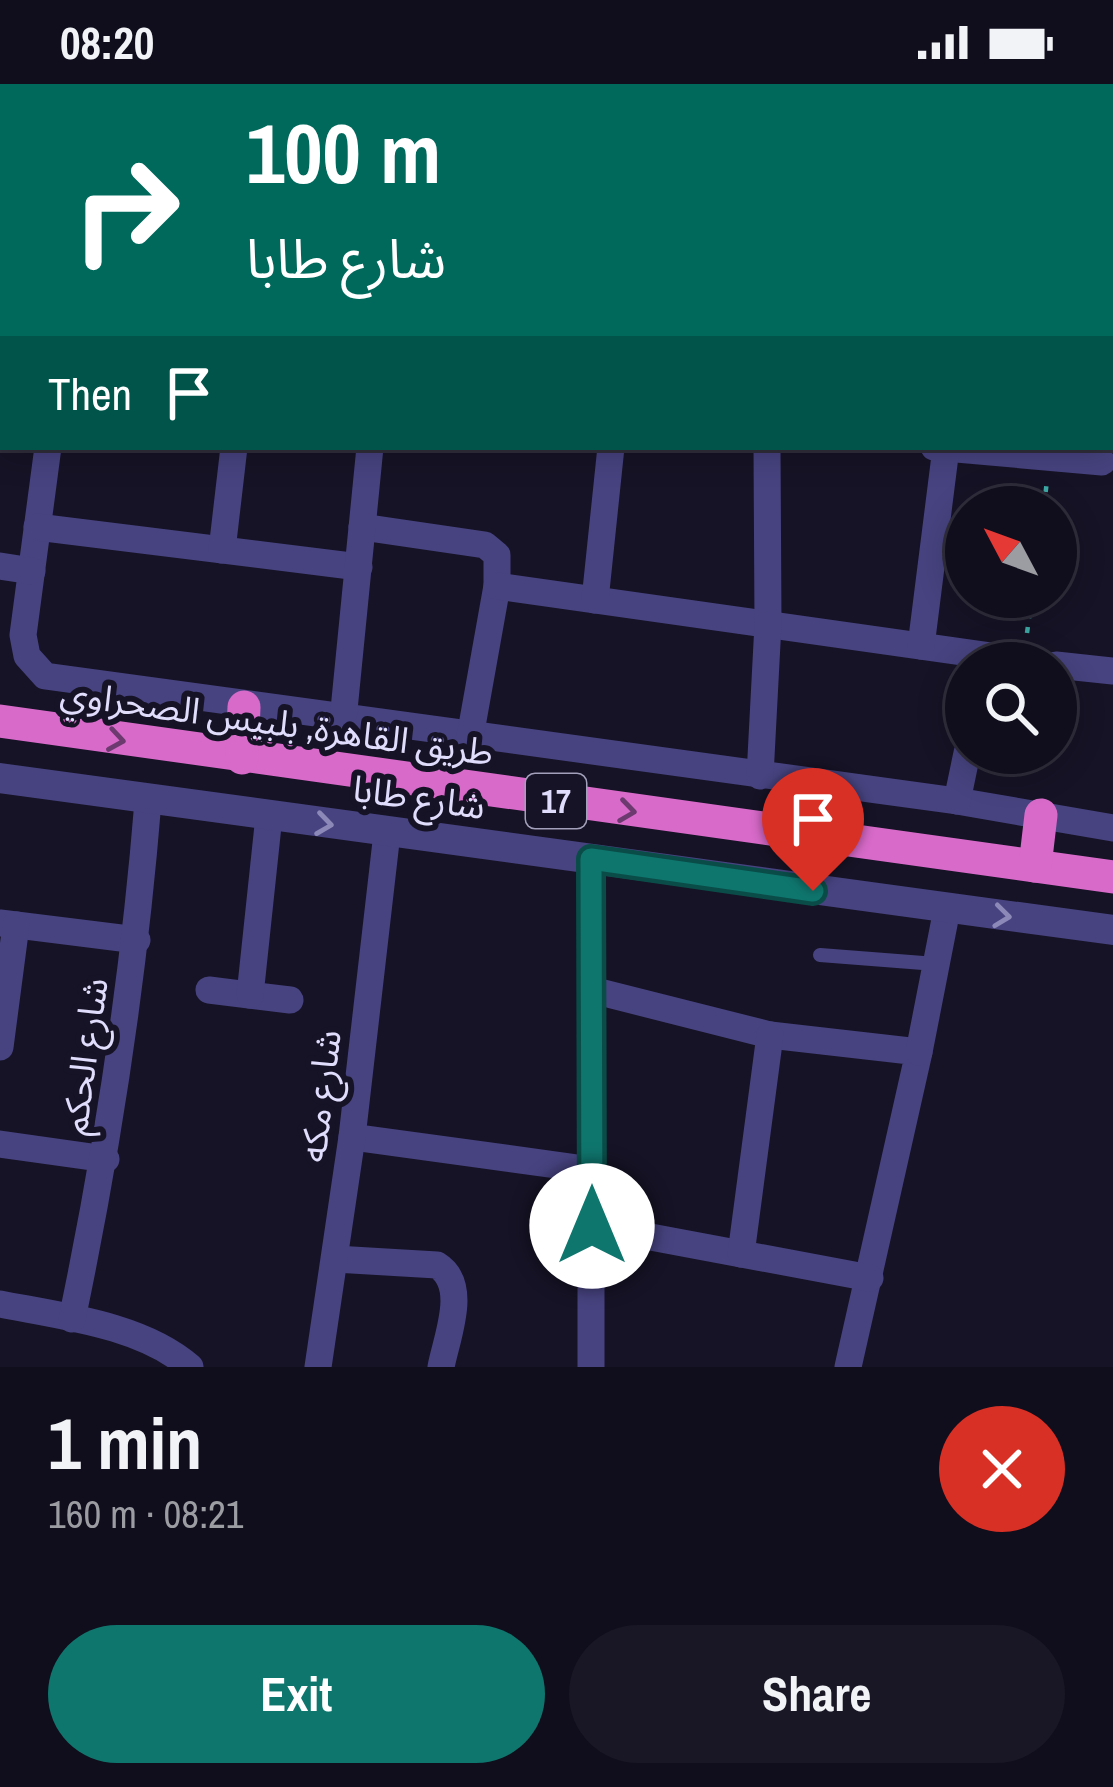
<!DOCTYPE html>
<meta charset="utf-8">
<style>
body{margin:0;font-family:"Archivo Narrow","Noto Sans Arabic",sans-serif;background:#191725;color:#f1f3f6;height:100vh;display:flex;flex-direction:column;font-size:45px;white-space:nowrap}
*{box-sizing:border-box;margin:0}
p{font-size:39px;color:#9c9ca3}
.icon{flex:none;width:66px;height:66px;fill:none;stroke:currentColor;stroke-width:2;stroke-linecap:round;stroke-linejoin:round}
.map{position:relative;height:1283px;overflow:hidden}
.drawer{display:flex;flex-direction:column;background:#100e1c;flex:1}
.drawer>*{flex:none}
.guide{position:absolute;left:0px;top:0px;width:1113px;height:366px;box-shadow:0 6px 30px #0003,0 0 0 3px #302e3b;background:#00695c;color:#fff;overflow:hidden}
.needle{width:78px;rotate:311deg}
.buttons{position:absolute;left:945px;top:402px;display:grid;gap:24px}
.buttons a{display:grid;place-items:center;width:132px;height:132px;border-radius:50%;background:#100e1c;box-shadow:0 6px 30px #0003,0 0 0 3px #302e3b;font-size:60px}
.pin{position:absolute;display:grid;place-items:center;width:102px;height:102px;color:#fff;margin:-123px -51px;border-radius:50% 50% 50% 0;rotate:-45deg;box-shadow:0 0 12px #0007}
.pin .icon{rotate:45deg}
.me{position:absolute;width:132px;margin:-66px;rotate:0deg;stroke-linejoin:round;filter:drop-shadow(0 0 9px #0008)}
.turn{display:flex;align-items:center;gap:42px;height:252px;padding:0 48px;font-size:54px}
.turn .icon{width:156px;height:156px;stroke-width:2.5}
.turn b{display:block;font-size:84px;line-height:102px}
.then{display:flex;align-items:center;height:114px;padding:0 48px;background:#0003;gap:24px;font-size:45px}
.round{display:grid;place-items:center;flex:none;width:126px;height:126px;border-radius:63px;background:#191725}
.summary{display:flex;align-items:center;justify-content:space-between;height:204px;padding:0 48px}
h1{font-size:72px;font-weight:700;line-height:90px}
.cta{display:flex;gap:24px;margin-top:auto;padding:24px 48px}
.cta a{flex:1;height:138px;border-radius:72px;background:#0f766e;color:#fff;font-size:48px;font-weight:700;line-height:138px;text-align:center}
.cta a+a{background:#191725;color:#f1f3f6}
.status{display:flex;justify-content:space-between;align-items:center;height:84px;padding:0 60px;background:#100e1c;direction:ltr}
.status svg{height:33px;fill:currentColor}
.map>svg:first-child{display:block}
.lines{fill:none;stroke-linecap:round;stroke-linejoin:round}
.path{stroke:#3eada9;stroke-width:4.5;stroke-dasharray:6 9;stroke-linecap:butt}
.service{stroke:#474380;stroke-width:14}
.minor{stroke:#474380;stroke-width:27}
.tertiary{stroke:#474380;stroke-width:30}
.trunk{stroke:#d86ac9;stroke-width:33}
.oneway{stroke:#6d3a6f}
.oneway2{stroke:#8c88b7}
.route-casing{stroke:#0a4d48;stroke-width:30}
.route{stroke:#0f766e;stroke-width:21}
.labels{text-anchor:middle;stroke-width:12;stroke-linejoin:round;paint-order:stroke}
.shield{fill:#161326;stroke:#a3a0bb;stroke-width:3}
.shield-label{font-size:33px;font-weight:bold;fill:#e0dcfb}
.street-label{font-size:36px;fill:#e0dcfb;stroke:#161326}
</style>
<div class="status"><b>08:20</b><svg viewBox="0 0 49 12"><path d="M0 12V9h3v3zM5 12V6h3v6zM10 12V3h3v9zM15 12V0h3v12zM26 1h20v11H26zM47 4h2v5h-2z"/></svg></div>
<div class="map">
<svg width="1113" height="1283" viewBox="0 0 1113 1283">
<rect width="100%" height="100%" fill="#161326"/>
<g class="lines">
<g class="path">
<path d="M1044,423L1047,396"/>
<path d="M1027,549L1032,513"/>
</g>
<path class="service" d="M820,871L936,880"/>
<g class="minor">
<path d="M97,3V0"/>
<path d="M362,3L363,0"/>
<path d="M0,44H3"/>
<path d="M0,156H3"/>
<path d="M0,316H3"/>
<path d="M48,363L23,551L27,572L45,592L957,717L1113,744"/>
<path d="M934,363L1102,378"/>
<path d="M37,443L359,483"/>
<path d="M362,443L485,461L497,471V502L470,653"/>
<path d="M222,466L234,363"/>
<path d="M0,482L32,487"/>
<path d="M497,502L1040,579"/>
<path d="M595,516L611,363"/>
<path d="M921,562L946,364"/>
<path d="M1056,581L1113,587"/>
<path d="M343,636L370,363"/>
<path d="M760,692L768,540L767,363"/>
<path d="M957,717L967,669"/>
<path d="M591,775V1283"/>
<path d="M0,839L137,856"/>
<path d="M209,906L290,916"/>
<path d="M592,906L770,951L919,968L848,1283"/>
<path d="M250,911L269,732"/>
<path d="M0,963L16,841"/>
<path d="M919,968L947,825"/>
<path d="M352,1053L592,1086"/>
<path d="M0,1060L106,1075"/>
<path d="M592,1142L870,1194"/>
<path d="M741,1170L770,951"/>
<path d="M335,1175L437,1181C469,1201 447,1252 441,1283"/>
<path d="M0,1220C61,1232 142,1241 190,1283"/>
<path d="M72,1235C108,1063 134,892 148,717"/>
<path d="M318,1283L352,1053L387,749"/>
</g>
<path class="tertiary" d="M0,694L1113,846"/>
<g class="trunk">
<path d="M0,637L1113,793"/>
<path d="M242,674L244,623"/>
<path d="M1035,782L1041,731"/>
</g>
</g>
<defs><path id="oneway-chevron" d="M-2-3.5L2.5 0L-2 3.5" fill="none" stroke-width="1.6" stroke-linecap="round" stroke-linejoin="round" transform="scale(3)"/></defs>
<g class="oneway">
<use href="#oneway-chevron" transform="translate(116 656) rotate(9)"/>
<use href="#oneway-chevron" transform="translate(627 727) rotate(8)"/>
</g>
<g class="oneway2">
<use href="#oneway-chevron" transform="translate(324 740) rotate(8)"/>
<use href="#oneway-chevron" transform="translate(1002 832) rotate(7)"/>
</g>
<g class="lines">
<defs>
<path id="route" d="M592,1142L591,775L813,807"/>
</defs>
<use href="#route" class="route-casing"/>
<use href="#route" class="route"/>
</g>
<g class="labels">
<rect class="shield" x="526" y="690" width="60" height="54" rx="9"/>
<g class="shield-label">
<text x="556" y="729">17</text>
</g>
<g class="street-label">
<text transform="translate(277 638) rotate(8)" y="13">طريق القاهرة, بلبيس الصحراوي</text>
<text transform="translate(419 713) rotate(8)" y="13">شارع طابا</text>
<text transform="translate(84 972) rotate(-82)" y="13">شارع الحكم</text>
<text transform="translate(320 1012) rotate(-83)" y="13">شارع مكه</text>
</g>
</g>
</svg>
<div class="buttons">
<a><svg class="needle" viewBox="-14 -14 28 28"><path d="M0-13l5 13h-10z" fill="#e53935"/><path d="M0 13l5-13h-10z" fill="#9c9ca3"/></svg></a>
<a><svg class="icon" aria-label="search" viewBox="0 0 24 24"><circle cx="10" cy="10" r="6"/><path d="M15 15l6 6"/></svg></a>
</div>
<div class="pin" style="left:813px;top:807px;background:#d93025"><svg class="icon" aria-label="arrive" viewBox="0 0 24 24"><path d="M6 21V4h12l-3 4 3 4H6"/></svg></div>
<svg class="me" style="left:592px;top:1142px" viewBox="-20 -20 40 40"><circle r="19" fill="#fff"/><path d="M0-13L10 11 0 6-10 11z" fill="#0f766e"/></svg>
<div class="guide">
<div class="turn"><svg class="icon" aria-label="right" viewBox="0 0 24 24"><path d="M7 20v-9h11M14 6l5 5-5 5"/></svg><div><b>100 m</b>شارع طابا</div></div>
<div class="then">Then<svg class="icon" aria-label="arrive" viewBox="0 0 24 24"><path d="M6 21V4h12l-3 4 3 4H6"/></svg></div>
</div>
</div>
<section class="drawer">
<div class="summary"><div><h1>1 min</h1><p>160 m · 08:21</p></div><a class="round" style="background:#d93025;color:#fff"><svg class="icon" aria-label="close" viewBox="0 0 24 24"><path d="M6 6l12 12M18 6L6 18"/></svg></a></div>
<div class="cta"><a>Exit</a><a>Share</a></div>
</section>
